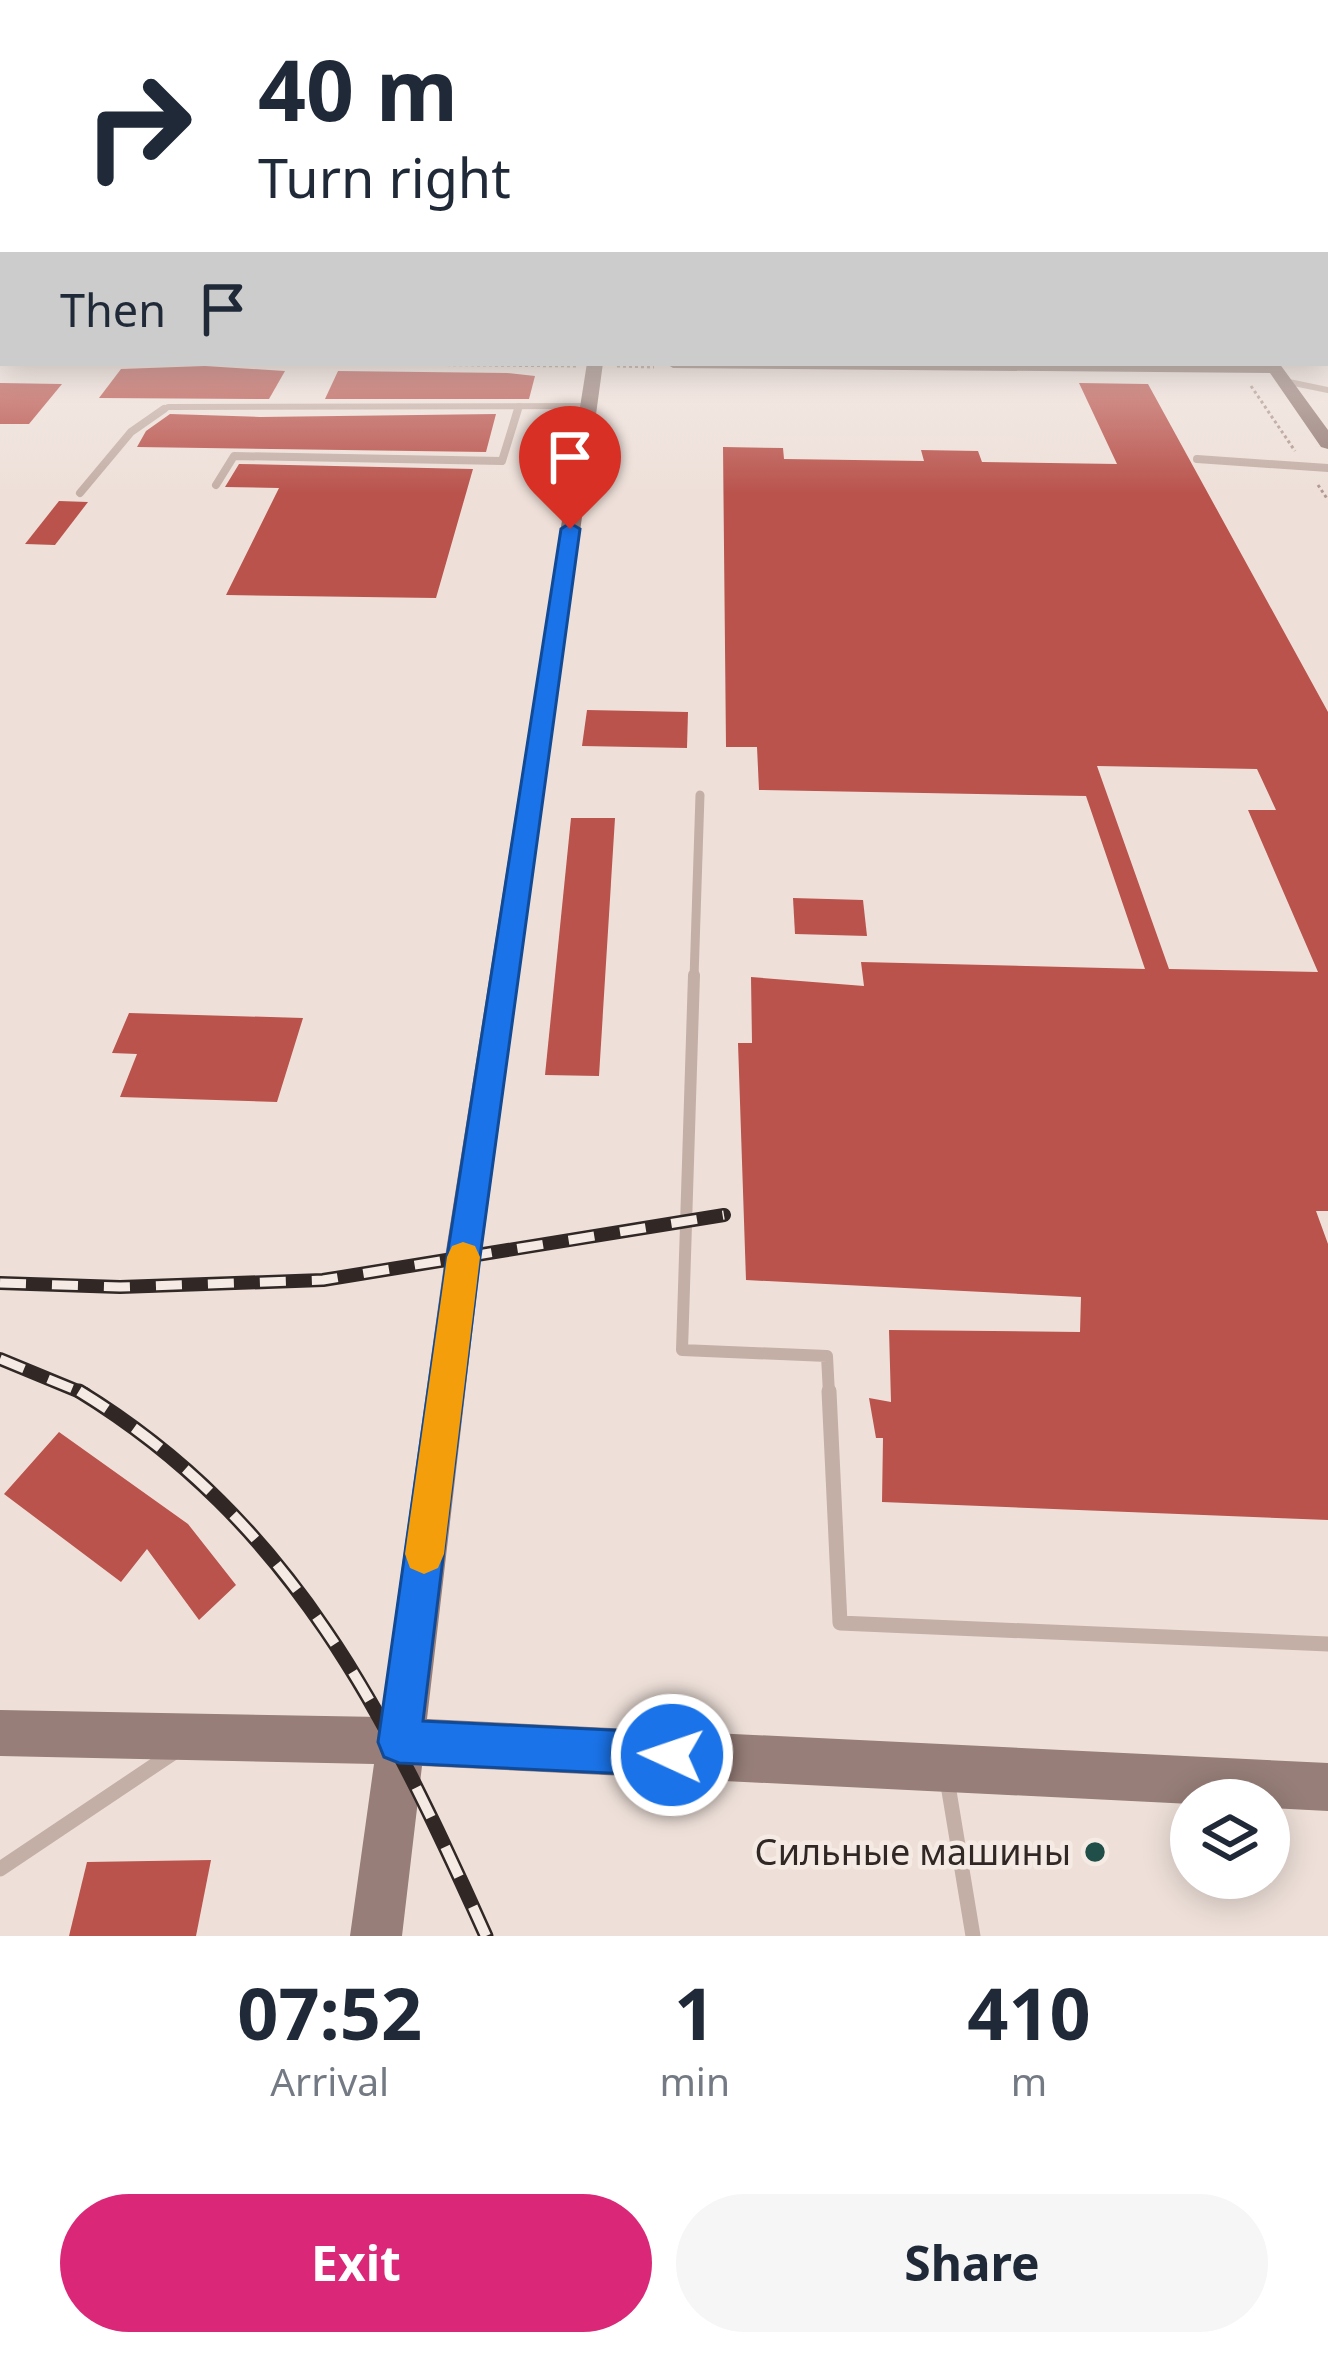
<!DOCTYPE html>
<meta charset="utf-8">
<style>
body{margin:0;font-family:"Noto Sans",sans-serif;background:#f6f6f7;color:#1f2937;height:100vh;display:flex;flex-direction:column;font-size:45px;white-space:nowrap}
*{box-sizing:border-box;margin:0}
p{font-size:39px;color:#747a83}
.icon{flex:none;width:66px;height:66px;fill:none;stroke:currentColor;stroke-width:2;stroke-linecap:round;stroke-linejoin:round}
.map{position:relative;height:1936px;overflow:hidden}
.drawer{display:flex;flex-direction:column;background:#fff;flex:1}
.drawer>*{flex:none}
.top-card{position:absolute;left:0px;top:0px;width:1329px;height:366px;box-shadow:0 6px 30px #0003;background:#fff;color:#1f2937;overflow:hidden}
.controls{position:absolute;left:1170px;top:1779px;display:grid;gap:24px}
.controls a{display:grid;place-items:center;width:120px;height:120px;border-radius:50%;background:#fff;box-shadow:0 6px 30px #0003;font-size:60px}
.pin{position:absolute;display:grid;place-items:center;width:102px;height:102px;color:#fff;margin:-123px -51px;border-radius:50% 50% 50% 0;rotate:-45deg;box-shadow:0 0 12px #0007}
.pin .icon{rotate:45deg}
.me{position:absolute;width:132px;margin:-66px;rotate:273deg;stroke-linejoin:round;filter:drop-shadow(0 0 9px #0008)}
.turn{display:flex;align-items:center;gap:42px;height:252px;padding:0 60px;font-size:54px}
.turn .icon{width:156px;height:156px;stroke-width:2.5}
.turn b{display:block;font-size:84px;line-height:102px}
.then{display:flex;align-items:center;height:114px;padding:0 60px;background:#0003;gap:24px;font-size:45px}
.eta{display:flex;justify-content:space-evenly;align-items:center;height:204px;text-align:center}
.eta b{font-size:72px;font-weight:700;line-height:84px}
.action{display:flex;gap:24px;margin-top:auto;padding:24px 60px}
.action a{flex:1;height:138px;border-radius:72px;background:#db2777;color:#fff;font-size:48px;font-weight:700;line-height:138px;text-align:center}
.action a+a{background:#f6f6f7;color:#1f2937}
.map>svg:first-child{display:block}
.building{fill:#b9534c;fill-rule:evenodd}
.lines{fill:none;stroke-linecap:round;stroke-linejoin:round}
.path{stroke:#b09991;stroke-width:3;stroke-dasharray:3 3;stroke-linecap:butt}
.lane-far4{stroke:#c4afa6;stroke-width:6}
.lane-far3{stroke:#c4afa6;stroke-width:8}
.lane-far2{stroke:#c4afa6;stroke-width:9}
.lane-far1{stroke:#c4afa6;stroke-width:12}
.lane{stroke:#c4afa6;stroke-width:15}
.secondary{fill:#977e78;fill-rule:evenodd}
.primary{fill:#725d59;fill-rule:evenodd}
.tram{stroke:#312826;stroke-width:3}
.rail-far1-casing{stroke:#312826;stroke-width:14}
.rail-casing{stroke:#312826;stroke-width:15}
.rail-far1{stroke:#f6ebe4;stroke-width:9;stroke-dasharray:26;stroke-linecap:butt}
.rail{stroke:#f6ebe4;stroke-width:10;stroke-dasharray:33;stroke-linecap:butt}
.route{fill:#1a73e8;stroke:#114b97;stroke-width:3}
.slow{fill:#f59e0b}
.poi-dot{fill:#204e49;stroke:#f6ebe4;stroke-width:4.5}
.labels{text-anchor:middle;stroke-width:9;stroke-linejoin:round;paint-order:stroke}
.near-poi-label{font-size:36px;fill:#312826;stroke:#f6ebe4;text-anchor:end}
</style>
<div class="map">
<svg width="1328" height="1936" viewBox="0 0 1328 1936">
<rect width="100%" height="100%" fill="#eee0d9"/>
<g class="building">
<path d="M205,366L285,371L269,399L99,398L121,369Z"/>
<path d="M338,371L507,373L535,376L529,399H325Z"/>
<path d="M0,383L62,384L29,424H0Z"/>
<path d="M1079,383L1148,384L1328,712V1211H1316L1328,1244V1520L882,1502L883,1438H876L869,1398L891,1402L889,1330L1080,1332L1081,1297L746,1280L738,1043H752L751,977L864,986L861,962L1145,969L1086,796L759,790L757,747H726L723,447L783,448L784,459L924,461L921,450L978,451L982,462L1117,464ZM1097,766L1257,769L1276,810H1248L1318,972L1169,969Z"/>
<path d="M170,414L260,417L496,414L486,452L137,447L146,431Z"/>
<path d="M239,464L473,469L436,598L226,595L279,488L225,487Z"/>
<path d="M59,501L88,502L55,545L25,544Z"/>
<path d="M587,710L688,712L687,748L582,746Z"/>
<path d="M571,818H615L599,1076L545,1075Z"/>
<path d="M793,898L863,900L867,936L795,934Z"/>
<path d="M129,1013L303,1018L277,1102L120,1097L137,1054L112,1053Z"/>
<path d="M59,1432L188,1524L236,1585L199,1620L147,1549L121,1582L4,1494Z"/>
<path d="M211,1860L196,1936H69L87,1862Z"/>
</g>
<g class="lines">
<g class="path">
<path d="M297,363L576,366"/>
<path d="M617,366L654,367"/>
<path d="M1251,386L1295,451"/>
<path d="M1318,485L1328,500"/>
</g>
<g class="lane-far4">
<path d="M1284,381L1328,390"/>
<path d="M160,412L168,407L588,406"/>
<path d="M517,412L519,406"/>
</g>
<g class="lane-far3">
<path d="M1197,459L1328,468"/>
<path d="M216,485L234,456L502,461L518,409"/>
<path d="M80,493L131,432L164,409"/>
</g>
<path class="lane-far2" d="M694,978L700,795"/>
<path class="lane-far1" d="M694,975L682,1350L827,1356L829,1394"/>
<g class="lane">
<path d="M829,1391L840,1623L1328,1644"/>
<path d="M947,1779L973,1936"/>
<path d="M0,1869L173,1753"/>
</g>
<g class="secondary">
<rect x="0" y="347" width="3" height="10"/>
<path d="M587,363H603L481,1257L427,1719L1328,1763V1811L1269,1808V1800H1191V1804L422,1766L402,1936H350L374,1764L0,1756V1710L381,1717L445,1257Z"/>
<path d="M665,363H1279L1328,430V449L1321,447L1270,373L673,368Z"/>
</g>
<path class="primary" d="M1326,336L1328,337V347L1326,346Z"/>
<path class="tram" d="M1110,363H1185"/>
<defs>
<g id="rail-far1">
<path d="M0,1283L120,1287L323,1280L724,1215"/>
<path d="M0,1359L85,1394"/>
</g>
<path id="rail" d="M79,1391C293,1522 387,1716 486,1936"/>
</defs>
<use href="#rail-far1" class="rail-far1-casing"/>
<use href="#rail" class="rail-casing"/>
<use href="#rail-far1" class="rail-far1"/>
<use href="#rail" class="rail"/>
</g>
<linearGradient id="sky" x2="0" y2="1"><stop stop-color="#7cafcc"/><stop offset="0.45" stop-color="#f7f1ee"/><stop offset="1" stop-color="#f7f1ee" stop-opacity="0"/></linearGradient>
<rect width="1328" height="494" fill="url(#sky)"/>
<path class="route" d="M570,523L580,529L480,1257L423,1721L672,1733L688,1739L694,1755L688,1770L672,1776L399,1763L384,1757L378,1742L447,1257L561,529Z"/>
<path class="slow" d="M463,1242L475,1246L480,1257L444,1554L438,1568L424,1574L410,1568L405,1554L447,1257L452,1246Z"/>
<circle class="poi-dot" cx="1095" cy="1852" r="12"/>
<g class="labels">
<g class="near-poi-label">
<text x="1071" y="1865">Сильные машины</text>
</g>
</g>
</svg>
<div class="controls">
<a><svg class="icon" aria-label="layers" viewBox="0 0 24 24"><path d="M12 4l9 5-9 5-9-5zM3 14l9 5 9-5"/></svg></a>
</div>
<div class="pin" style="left:570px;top:529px;background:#d93025"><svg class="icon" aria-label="arrive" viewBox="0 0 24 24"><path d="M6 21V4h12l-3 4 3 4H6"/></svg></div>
<svg class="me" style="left:672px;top:1755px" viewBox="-20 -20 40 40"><circle r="17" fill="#1a73e8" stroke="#fff" stroke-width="3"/><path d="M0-11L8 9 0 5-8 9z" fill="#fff"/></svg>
<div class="top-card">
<div class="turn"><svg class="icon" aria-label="right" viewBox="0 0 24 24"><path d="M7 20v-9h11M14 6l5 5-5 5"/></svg><div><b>40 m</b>Turn right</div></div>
<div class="then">Then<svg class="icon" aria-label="arrive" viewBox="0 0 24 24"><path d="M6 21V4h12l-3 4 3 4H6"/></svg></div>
</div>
</div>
<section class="drawer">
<div class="eta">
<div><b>07:52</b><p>Arrival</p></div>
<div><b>1</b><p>min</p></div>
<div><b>410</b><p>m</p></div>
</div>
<div class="action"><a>Exit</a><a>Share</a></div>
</section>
